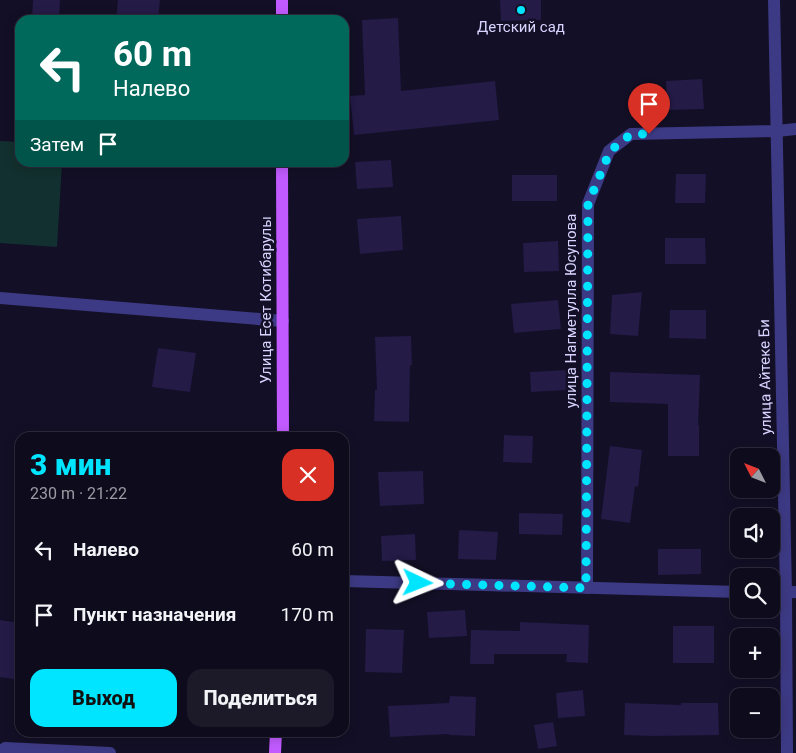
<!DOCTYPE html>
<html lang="ru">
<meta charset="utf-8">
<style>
body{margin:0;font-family:Roboto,sans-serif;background:#1c1929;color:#f1f3f6;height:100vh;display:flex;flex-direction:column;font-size:19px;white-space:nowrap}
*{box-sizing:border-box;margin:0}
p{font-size:16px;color:#9b9ba3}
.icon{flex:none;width:28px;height:28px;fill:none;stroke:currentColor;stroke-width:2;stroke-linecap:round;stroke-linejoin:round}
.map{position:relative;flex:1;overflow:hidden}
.sheet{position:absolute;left:15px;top:432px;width:334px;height:305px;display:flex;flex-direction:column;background:#0e0b1c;border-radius:15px;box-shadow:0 2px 12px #0003,0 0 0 1px #2e2b3b}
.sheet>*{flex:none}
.hud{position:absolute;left:15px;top:15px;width:334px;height:152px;border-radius:15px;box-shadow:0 2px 12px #0003,0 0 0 1px #2e2b3b;background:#00695c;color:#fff;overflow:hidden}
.needle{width:32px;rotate:312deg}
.fabs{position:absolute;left:730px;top:448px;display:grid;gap:10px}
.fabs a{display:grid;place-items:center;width:50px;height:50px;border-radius:10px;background:#0e0b1c;box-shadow:0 2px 12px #0003,0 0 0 1px #2e2b3b;font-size:25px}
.pin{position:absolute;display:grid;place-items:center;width:42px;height:42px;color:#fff;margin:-51px -21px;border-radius:50% 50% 50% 0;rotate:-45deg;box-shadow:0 0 5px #0007}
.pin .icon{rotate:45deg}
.me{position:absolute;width:55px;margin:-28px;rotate:92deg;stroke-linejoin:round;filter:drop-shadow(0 0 4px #0008)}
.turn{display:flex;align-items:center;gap:18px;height:105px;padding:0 15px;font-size:22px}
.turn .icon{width:65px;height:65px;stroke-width:2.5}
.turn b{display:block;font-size:35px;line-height:42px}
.then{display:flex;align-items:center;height:48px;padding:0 15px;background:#0003;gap:10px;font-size:19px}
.round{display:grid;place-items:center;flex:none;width:52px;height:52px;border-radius:15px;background:#1c1929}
.head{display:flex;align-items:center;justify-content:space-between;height:85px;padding:0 15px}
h1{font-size:30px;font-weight:800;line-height:38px;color:#00e5ff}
.action{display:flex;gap:10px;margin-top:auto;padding:10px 15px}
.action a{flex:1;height:58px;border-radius:15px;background:#00e5ff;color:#111;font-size:20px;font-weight:800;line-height:58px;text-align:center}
.action a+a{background:#1c1929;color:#f1f3f6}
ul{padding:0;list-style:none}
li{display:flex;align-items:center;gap:15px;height:65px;padding:0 15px}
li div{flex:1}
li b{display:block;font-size:19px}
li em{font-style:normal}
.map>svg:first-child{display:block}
.green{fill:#12302f}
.building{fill:#241b47}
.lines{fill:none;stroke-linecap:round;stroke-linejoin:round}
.minor{stroke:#3d3a85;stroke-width:12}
.major{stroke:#c25bff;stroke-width:12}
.route{stroke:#00e5ff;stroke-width:9;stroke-dasharray:0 16.2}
.poi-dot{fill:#00e5ff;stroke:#130f26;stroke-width:2}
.labels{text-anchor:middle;stroke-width:5;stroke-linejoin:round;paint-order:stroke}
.poi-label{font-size:15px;fill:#d9d4ff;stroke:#130f26}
.street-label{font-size:15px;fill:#d9d4ff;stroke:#130f26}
</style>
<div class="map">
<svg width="796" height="753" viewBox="0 0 796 753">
<rect width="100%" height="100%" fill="#130f26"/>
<path class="green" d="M0,141L20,142V162L62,163L57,247L0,243Z"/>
<g class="building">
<path d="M33,0H60L59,20H32Z"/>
<path d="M118,0H160L158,20H116Z"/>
<path d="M500,0H541V20L501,21Z"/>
<path d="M398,18L401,91L495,81L499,120L354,135L350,96L365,95L362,20Z"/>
<path d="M702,79L704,109L667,110L666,81Z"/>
<path d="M391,160L393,187L357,189L355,162Z"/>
<path d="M676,174H706L705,203H675Z"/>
<rect x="512" y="175" width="45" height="26"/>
<path d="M401,216L403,250L360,254L357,219Z"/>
<path d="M665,238H705L706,264H665Z"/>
<path d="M558,241L559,271L524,272L523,243Z"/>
<path d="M642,292L638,336L610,334L612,295Z"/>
<path d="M558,300L561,329L514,333L511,304Z"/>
<path d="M670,310H706V339L669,338Z"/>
<path d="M411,336L412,365H410L409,422L374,421L375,390H377L375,337Z"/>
<path d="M158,348L196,353L190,392L152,387Z"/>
<path d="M567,370L568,390L531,392L530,372Z"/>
<path d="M610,372L700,375L698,425H699V456H668V404L610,402Z"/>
<path d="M504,435L533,436L532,463L503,462Z"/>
<path d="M610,446L642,450L638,487L635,486L630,523L601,519Z"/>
<path d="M423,471L424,504L380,506L378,472Z"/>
<path d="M519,513L563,514L562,535L519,534Z"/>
<path d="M459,530L498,532L496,560L458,559Z"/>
<path d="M415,534L416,560L382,561L381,536Z"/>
<path d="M658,549H701V574L658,575Z"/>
<path d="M465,610L467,636L429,638L427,612Z"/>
<path d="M0,620L20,623V680L0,677Z"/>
<path d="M520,622L589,625L588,663L566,662L567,654H494V664H470L471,630L520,631Z"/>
<rect x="673" y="626" width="41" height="37"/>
<path d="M366,629L404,630L402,673L365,672Z"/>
<path d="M583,690L585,716L558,718L556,693Z"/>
<path d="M450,696L476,697L475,736L449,735V734L390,737L388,706L449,703Z"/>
<path d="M625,703L681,705V703H718L719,735L653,736L624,735Z"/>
<path d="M553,722L557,746L538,749L534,725Z"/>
</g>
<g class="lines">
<g class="minor">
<path d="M774,0L786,593L787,753"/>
<path d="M0,298L283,321"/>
<path d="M344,581L739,592"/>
<path d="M587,588L588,204L609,151L631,134L777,131L796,129"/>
<path d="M771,593L796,592"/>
<path d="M0,753L5,748L110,753"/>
</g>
<g class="major">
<path d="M282,0V20"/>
<path d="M282,162L283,438"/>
<path d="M275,753L276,732"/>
</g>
</g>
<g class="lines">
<path class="route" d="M418,583L586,588L588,204L610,151L631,134H649"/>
</g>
<circle class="poi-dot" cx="521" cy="10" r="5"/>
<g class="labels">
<g class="poi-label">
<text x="521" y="32">Детский сад</text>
</g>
<g class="street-label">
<text transform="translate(266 300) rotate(-90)" y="5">Улица Есет Котибарулы</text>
<text transform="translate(571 311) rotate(-90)" y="5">улица Нагметулла Юсупова</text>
<text transform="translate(765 377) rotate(-91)" y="5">улица Айтеке Би</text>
</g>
</g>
</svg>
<div class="fabs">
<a><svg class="needle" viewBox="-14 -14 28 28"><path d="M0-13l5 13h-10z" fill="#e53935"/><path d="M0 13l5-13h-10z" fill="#9b9ba3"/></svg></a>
<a><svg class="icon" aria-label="sound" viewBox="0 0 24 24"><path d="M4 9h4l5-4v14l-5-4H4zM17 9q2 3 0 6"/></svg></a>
<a><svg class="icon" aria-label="search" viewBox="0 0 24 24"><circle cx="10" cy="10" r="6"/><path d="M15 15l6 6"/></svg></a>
<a>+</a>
<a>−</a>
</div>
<div class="pin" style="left:649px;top:134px;background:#d93025"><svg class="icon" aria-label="arrive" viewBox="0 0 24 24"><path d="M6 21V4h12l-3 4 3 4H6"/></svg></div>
<svg class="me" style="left:418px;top:583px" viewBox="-20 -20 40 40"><path d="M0-17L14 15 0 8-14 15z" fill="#00e5ff" stroke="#fff" stroke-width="4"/></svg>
<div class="hud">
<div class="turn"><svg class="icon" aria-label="left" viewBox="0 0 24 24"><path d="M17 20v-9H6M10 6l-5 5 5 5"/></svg><div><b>60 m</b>Налево</div></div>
<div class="then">Затем<svg class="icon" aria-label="arrive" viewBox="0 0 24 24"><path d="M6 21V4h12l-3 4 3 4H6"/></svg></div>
</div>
<section class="sheet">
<div class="head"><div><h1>3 мин</h1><p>230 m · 21:22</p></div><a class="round" style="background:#d93025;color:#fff"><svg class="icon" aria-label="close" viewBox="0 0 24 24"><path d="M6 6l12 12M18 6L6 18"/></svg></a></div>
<ul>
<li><svg class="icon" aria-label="left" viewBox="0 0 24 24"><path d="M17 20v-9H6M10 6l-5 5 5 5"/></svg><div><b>Налево</b></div><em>60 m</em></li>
<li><svg class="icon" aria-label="arrive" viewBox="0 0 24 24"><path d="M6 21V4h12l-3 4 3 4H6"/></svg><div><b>Пункт назначения</b></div><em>170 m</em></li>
</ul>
<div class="action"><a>Выход</a><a>Поделиться</a></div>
</section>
</div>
